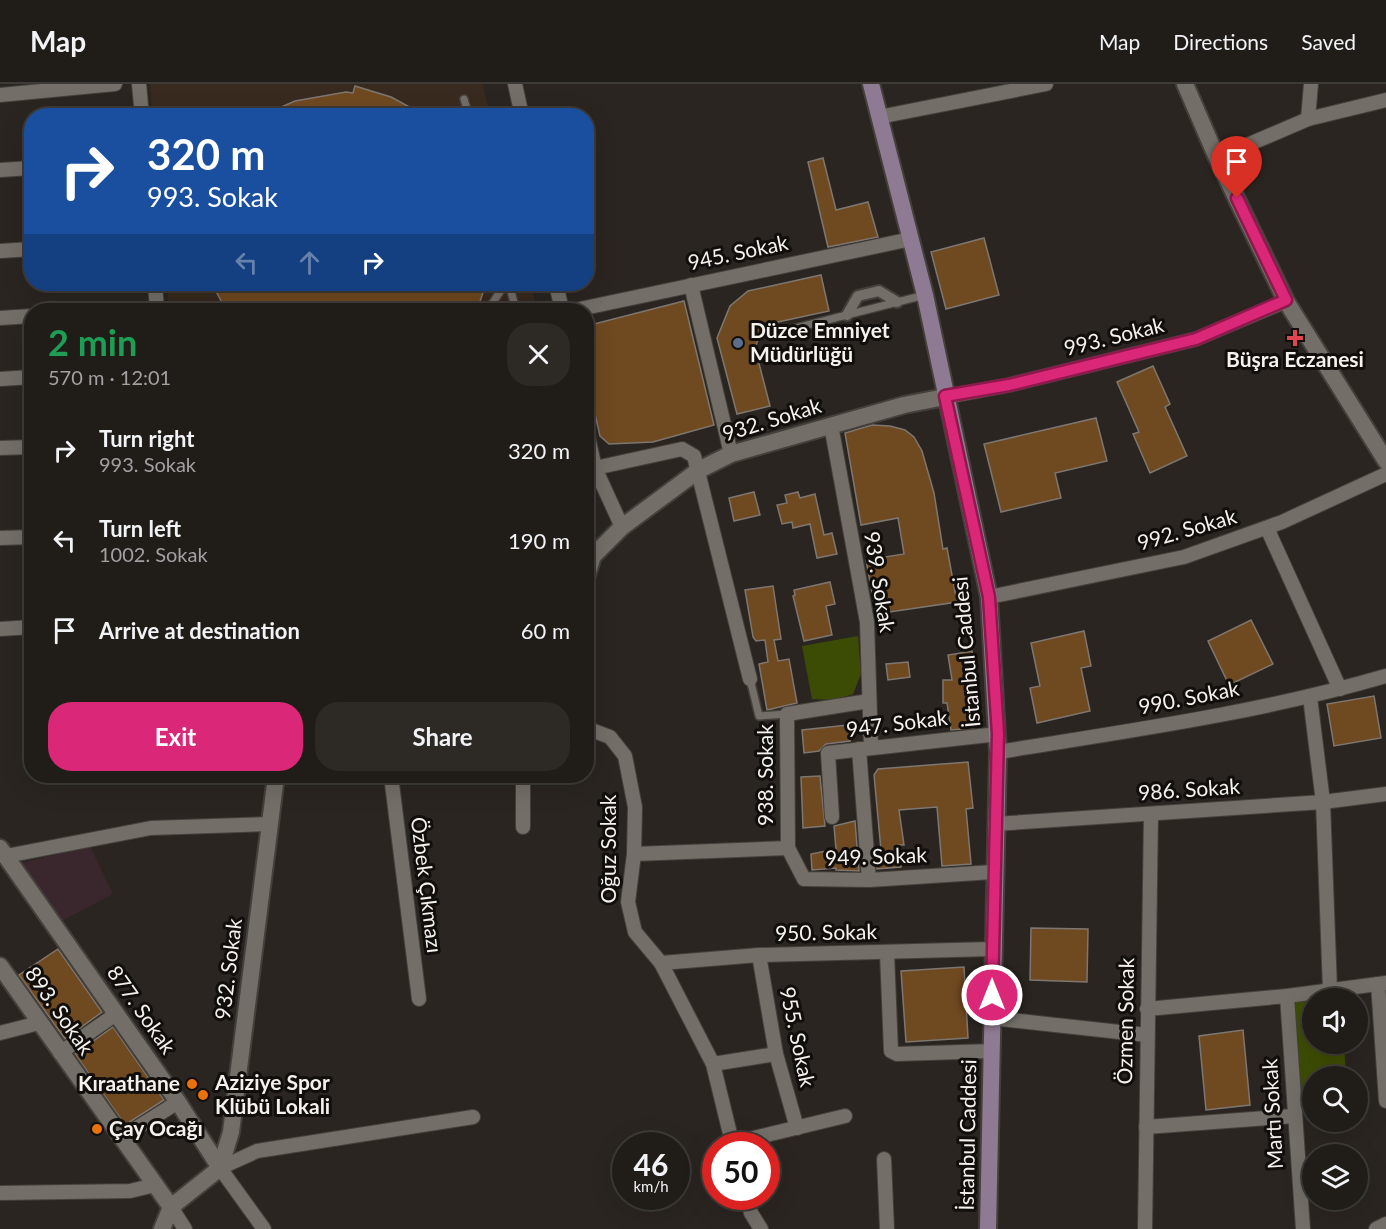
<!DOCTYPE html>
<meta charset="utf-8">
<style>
body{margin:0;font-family:Lato,sans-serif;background:#2d2925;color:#f1f3f6;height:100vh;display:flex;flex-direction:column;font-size:22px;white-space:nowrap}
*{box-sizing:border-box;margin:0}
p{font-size:20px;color:#a2a1a2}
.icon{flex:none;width:33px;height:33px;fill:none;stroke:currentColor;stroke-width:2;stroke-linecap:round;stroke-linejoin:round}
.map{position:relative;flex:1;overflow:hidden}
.sheet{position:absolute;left:24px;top:219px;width:570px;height:480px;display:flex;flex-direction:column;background:#201c18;border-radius:24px;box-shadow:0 6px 24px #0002,0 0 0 2px #3d3a37}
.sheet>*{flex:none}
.hud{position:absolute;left:24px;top:24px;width:570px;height:183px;border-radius:24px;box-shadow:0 6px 24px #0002,0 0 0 2px #3d3a37;background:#1a4fa0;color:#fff;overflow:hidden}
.tools{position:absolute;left:1302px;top:904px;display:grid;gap:12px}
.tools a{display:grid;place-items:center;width:66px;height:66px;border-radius:50%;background:#201c18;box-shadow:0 6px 24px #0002,0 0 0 2px #3d3a37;font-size:30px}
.speed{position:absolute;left:612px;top:1048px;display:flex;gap:12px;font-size:30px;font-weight:700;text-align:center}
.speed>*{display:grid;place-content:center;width:78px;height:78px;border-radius:50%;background:#201c18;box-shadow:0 6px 24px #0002,0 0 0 2px #3d3a37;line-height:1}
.speed small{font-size:15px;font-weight:400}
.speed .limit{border:9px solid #d22;background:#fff;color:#111}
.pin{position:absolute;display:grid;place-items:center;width:51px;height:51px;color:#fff;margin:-62px -26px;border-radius:50% 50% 50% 0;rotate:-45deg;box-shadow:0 0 6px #0007}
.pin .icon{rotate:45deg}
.me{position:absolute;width:66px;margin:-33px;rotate:0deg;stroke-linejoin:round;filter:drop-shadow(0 0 4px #0008)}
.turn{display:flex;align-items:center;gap:21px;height:126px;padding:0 24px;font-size:27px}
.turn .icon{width:78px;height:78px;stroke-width:2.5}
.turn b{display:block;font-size:42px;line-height:51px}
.lanes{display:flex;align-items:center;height:57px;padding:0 24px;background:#0003;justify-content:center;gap:30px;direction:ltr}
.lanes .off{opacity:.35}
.round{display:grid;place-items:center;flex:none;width:63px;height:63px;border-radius:24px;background:#2d2925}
.overview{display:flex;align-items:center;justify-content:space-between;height:102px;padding:0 24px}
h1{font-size:36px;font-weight:700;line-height:45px;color:#1e9e55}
.button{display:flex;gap:12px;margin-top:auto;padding:12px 24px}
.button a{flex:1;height:69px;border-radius:24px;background:#db2777;color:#fff;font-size:24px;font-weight:700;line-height:69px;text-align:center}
.button a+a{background:#2d2925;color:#f1f3f6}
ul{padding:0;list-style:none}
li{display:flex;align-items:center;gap:18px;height:90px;padding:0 24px}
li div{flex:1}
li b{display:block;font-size:22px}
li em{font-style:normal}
header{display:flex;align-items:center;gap:36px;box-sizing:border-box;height:84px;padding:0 30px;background:#201c18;border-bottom:2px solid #3d3a37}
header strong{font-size:28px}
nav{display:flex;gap:33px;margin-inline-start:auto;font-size:21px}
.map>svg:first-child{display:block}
.commercial{fill:#3a272e}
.medical{fill:#382a1e}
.green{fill:#3d4c04}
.building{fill:#6f4920;stroke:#7e7771;stroke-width:1.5}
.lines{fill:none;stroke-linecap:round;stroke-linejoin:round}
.service-casing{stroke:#44403b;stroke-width:10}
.pedestrian-casing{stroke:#44403b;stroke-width:14}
.minor-casing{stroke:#44403b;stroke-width:16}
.tertiary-casing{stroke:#44403b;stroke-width:20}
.secondary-casing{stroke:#44403b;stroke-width:20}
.service{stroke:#746e68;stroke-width:7}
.pedestrian{stroke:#746e68;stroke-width:10}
.minor{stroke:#746e68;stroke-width:14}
.tertiary{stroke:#746e68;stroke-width:16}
.secondary{stroke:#8f7a93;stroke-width:16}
.route-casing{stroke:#8e194d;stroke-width:15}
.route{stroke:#db2777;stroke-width:10}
.health-dot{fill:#e0444e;stroke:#110e0c;stroke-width:2}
.service-dot{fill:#5c6f8a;stroke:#110e0c;stroke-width:2}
.food-dot{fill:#e8710a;stroke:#110e0c;stroke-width:2}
.labels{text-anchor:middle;stroke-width:6;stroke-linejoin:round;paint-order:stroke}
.street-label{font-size:21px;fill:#f5f2ee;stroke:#110e0c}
.poi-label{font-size:21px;font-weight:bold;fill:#f5f2ee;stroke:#110e0c;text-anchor:start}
</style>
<header>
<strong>Map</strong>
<nav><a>Map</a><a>Directions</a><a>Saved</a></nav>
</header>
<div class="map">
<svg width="1386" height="1145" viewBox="0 0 1386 1145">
<rect width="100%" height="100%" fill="#2a2520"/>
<path class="commercial" d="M90,762L113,810L60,838L22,779Z"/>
<g class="medical">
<path d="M150,0H483L490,31H152Z"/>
<path d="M167,200H531L537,226H169Z"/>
</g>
<g class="green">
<path d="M858,552L861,590L853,610L834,616L812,615L802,562Z"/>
<path d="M1340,913V915H1312V960H1344L1346,993H1312V1022L1301,1023L1292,917Z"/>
</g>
<g class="building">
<path d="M355,2L391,13L426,32H261L295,17L346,8L353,9Z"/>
<path d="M823,74L836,126L868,118L878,153L828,163L808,78Z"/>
<path d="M984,154L999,211L946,225L931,168Z"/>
<path d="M821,191L829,227L778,238L760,250L755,264L770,322L737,330L717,254L730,222L748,207Z"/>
<path d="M212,200H486L477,226H226Z"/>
<path d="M684,217L714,341L653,358L609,360L600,352L586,290V242Z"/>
<path d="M1153,282L1170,320L1165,323L1187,372L1150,389L1133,350L1139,348L1117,298Z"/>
<path d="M1096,334L1107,377L1055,389L1061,414L1001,428L984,360Z"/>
<path d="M872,341L890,342L905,346L914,353L922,367L934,409L943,465L947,464L957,518L876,530L866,476L904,470L898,434L861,441L845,349Z"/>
<path d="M754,408L760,431L734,437L729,414Z"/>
<path d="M798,408L800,414L815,410L824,451L832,449L837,470L817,474L810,440L793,444L792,438L782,440L777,421L787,419L785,411Z"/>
<path d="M830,498L835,520L826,522L832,551L804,557L793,512L795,511L794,506Z"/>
<path d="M773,502L781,555L774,556L778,577L789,575L797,619L767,626L759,580L768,578L765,556L756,557L753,553L745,506Z"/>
<path d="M1251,536L1273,580L1229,601L1208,557Z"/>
<path d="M1084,547L1091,582L1081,584L1090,627L1037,639L1030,604L1040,602L1031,559Z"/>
<path d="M972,567L975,585L968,587V627L972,626L974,644L951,646L947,619H943V596H952L948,571Z"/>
<path d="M908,578L910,593L888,596L886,580Z"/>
<path d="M1374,612L1381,654L1334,662L1327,620Z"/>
<path d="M848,641L850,657L826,660L819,667L804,669L802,646Z"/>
<path d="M968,678L973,724L966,725L971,780L942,782L937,723L899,726L904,761H898L901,783L877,785L876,766H881L874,691L878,685Z"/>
<path d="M820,692L825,742L803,744L801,693Z"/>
<path d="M855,737L859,787L836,786V784L812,786L811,770L836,765L834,742Z"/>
<path d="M1031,844L1088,845L1087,898L1030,896Z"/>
<path d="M58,865L102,928L65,955L19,891Z"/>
<path d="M964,883L968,954L906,958L901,887Z"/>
<path d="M113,943L164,1016L125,1041L75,970Z"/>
<path d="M1243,946L1250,1021L1206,1026L1199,952Z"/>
</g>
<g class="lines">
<defs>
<g id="service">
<path d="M464,15L469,32"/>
<path d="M509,200L516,226"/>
<path d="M488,226L505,200"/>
<path d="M784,247L925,211"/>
<path d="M750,595L759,632L787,630"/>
</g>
<path id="pedestrian" d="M847,231L858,212L879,207L897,218"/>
<g id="minor">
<path d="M139,0L142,32"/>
<path d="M515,0L522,32"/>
<path d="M0,11L115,0"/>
<path d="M879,33L1046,0"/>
<path d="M1308,35L1311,0"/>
<path d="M1217,74L1308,35L1386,16"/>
<path d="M0,86L32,84"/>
<path d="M0,167L32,165"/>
<path d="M155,200L157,226"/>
<path d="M556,200L562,226"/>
<path d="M691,201L731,370"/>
<path d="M575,226L911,155"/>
<path d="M0,234L32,232"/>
<path d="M0,295L32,293"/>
<path d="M945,313L1009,301L1196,255L1286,217"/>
<path d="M831,341L867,538L871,663"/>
<path d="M586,344L595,384L622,443"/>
<path d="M0,364L32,363"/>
<path d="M586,386L682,365L694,372L750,595"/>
<path d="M1267,444L1340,605"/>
<path d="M0,454L32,453"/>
<path d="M989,513L1184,473L1282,438L1386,390"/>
<path d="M0,545L32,543"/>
<path d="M1310,613L1323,718L1330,906"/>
<path d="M586,644L610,653L625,672L635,723L634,770L628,818L635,848L661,879L713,980L733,1062"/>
<path d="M859,665L869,796"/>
<path d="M998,668C1128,647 1259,629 1386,592"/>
<path d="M391,692L419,915"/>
<path d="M832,733L828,669L998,650"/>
<path d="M995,740L1323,718L1386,710"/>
<path d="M523,743V692"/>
<path d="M788,764L787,630L869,617"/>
<path d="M634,770L788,764L804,795L869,796L993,788"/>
<path d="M6,772L151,744L270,740"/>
<path d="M887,869L891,967L897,970L992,967"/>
<path d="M759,871L776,970L797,1044"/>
<path d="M661,879L759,871L992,865"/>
<path d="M1378,900L1386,1017"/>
<path d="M1287,912L1303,1145"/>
<path d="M1147,925L1287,912L1386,899"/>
<path d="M992,934L1147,951"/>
<path d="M0,949L39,939"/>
<path d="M60,969L116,930"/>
<path d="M713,980L776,970"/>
<path d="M1146,1043L1294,1032"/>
<path d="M121,1054L178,1018"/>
<path d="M733,1059L845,1032"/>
<path d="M884,1075L887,1145"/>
<path d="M0,1109L130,1107L155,1101"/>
<path d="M747,1113L751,1129L761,1145"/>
<path d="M171,1123L185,1145"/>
<path d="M264,1145L220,1084L257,1067L473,1033"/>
<path d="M1145,1145L1151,730"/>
<path d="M1376,1145L1386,1140"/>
</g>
<g id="tertiary">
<path d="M1185,0L1217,74L1286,217L1386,377"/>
<path d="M586,494L593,472L622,443L699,386L731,370L904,321L945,313"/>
<path d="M0,764L178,1018L220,1084"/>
<path d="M0,882L171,1123"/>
<path d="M220,1084L231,1048L276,692"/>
<path d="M162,1145L171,1123L220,1084"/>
</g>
<path id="secondary" d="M871,0L925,211L989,513L998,668L988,1145"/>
</defs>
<use href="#service" class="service-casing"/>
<use href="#pedestrian" class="pedestrian-casing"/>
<use href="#minor" class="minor-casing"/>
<use href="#tertiary" class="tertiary-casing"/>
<use href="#secondary" class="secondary-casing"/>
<use href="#service" class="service"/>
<use href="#pedestrian" class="pedestrian"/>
<use href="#minor" class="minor"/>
<use href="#tertiary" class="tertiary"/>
<use href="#secondary" class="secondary"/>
</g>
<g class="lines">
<defs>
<path id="route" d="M992,911L998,650L989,513L945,312L1009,301L1196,255L1286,216L1237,114"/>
</defs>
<use href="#route" class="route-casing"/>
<use href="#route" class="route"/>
</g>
<path class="health-dot" d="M1292 245h6v6h6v6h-6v6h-6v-6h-6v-6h6z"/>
<circle class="service-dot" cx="738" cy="259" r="6"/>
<g class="food-dot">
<circle cx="192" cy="1000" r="6"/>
<circle cx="203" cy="1011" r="6"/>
<circle cx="97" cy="1045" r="6"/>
</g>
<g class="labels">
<g class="street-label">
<text transform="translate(738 169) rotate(-12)" y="7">945. Sokak</text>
<text transform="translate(1114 253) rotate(-14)" y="7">993. Sokak</text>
<text transform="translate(772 336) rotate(-17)" y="7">932. Sokak</text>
<text transform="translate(1187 446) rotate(-16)" y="7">992. Sokak</text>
<text transform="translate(879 498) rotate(81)" y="7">939. Sokak</text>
<text transform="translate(967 568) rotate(-95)" y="7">İstanbul Caddesi</text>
<text transform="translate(1189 614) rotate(-11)" y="7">990. Sokak</text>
<text transform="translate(897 640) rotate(-7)" y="7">947. Sokak</text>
<text transform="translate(766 691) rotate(-90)" y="7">938. Sokak</text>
<text transform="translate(1189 706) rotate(-4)" y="7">986. Sokak</text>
<text transform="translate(609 765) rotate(-90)" y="7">Oğuz Sokak</text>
<text transform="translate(876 773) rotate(-2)" y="7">949. Sokak</text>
<text transform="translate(426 801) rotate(83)" y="7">Özbek Çıkmazı</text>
<text transform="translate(826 849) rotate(-1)" y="7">950. Sokak</text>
<text transform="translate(229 885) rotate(-83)" y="7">932. Sokak</text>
<text transform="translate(141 926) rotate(55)" y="7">877. Sokak</text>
<text transform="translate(59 927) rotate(55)" y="7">893. Sokak</text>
<text transform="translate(1126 937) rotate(-89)" y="7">Özmen Sokak</text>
<text transform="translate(797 953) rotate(78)" y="7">955. Sokak</text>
<text transform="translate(1273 1030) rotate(-93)" y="7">Martı Sokak</text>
<text transform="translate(968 1051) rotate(-89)" y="7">İstanbul Caddesi</text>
</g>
<g class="poi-label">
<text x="750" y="254">Düzce Emniyet<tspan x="750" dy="24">Müdürlüğü</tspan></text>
<text x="1295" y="283" text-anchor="middle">Büşra Eczanesi</text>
<text x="215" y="1006">Aziziye Spor<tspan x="215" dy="24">Klübü Lokali</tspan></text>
<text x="180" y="1007" text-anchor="end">Kıraathane</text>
<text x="109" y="1052">Çay Ocağı</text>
</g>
</g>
</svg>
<div class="tools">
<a><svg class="icon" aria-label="sound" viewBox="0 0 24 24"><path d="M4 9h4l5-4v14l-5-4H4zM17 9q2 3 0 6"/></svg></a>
<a><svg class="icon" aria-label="search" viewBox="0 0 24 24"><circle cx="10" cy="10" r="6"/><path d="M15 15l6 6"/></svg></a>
<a><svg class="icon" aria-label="layers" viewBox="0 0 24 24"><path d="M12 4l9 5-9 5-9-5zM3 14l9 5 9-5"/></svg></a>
</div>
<div class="speed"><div>46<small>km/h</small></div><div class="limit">50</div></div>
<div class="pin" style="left:1237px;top:114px;background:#d93025"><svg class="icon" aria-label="arrive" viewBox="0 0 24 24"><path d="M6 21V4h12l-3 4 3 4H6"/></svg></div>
<svg class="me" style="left:992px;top:911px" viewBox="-20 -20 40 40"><circle r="17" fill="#db2777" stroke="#fff" stroke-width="3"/><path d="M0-11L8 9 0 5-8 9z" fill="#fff"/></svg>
<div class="hud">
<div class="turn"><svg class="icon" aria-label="right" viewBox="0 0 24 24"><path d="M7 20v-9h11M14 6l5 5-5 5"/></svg><div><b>320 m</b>993. Sokak</div></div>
<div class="lanes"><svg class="icon off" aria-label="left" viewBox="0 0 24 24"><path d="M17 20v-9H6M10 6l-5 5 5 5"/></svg><svg class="icon off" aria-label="ahead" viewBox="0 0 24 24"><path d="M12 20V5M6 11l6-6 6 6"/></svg><svg class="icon" aria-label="right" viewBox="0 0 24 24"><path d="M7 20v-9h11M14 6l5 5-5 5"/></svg></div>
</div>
<section class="sheet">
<div class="overview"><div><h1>2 min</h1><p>570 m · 12:01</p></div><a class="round"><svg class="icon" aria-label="close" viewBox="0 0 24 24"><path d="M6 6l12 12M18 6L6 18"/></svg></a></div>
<ul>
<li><svg class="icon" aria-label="right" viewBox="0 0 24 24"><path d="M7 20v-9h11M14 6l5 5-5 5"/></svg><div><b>Turn right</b><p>993. Sokak</p></div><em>320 m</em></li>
<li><svg class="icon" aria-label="left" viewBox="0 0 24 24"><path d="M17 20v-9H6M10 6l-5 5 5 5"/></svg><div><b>Turn left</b><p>1002. Sokak</p></div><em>190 m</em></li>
<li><svg class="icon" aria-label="arrive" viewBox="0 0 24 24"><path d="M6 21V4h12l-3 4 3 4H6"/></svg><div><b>Arrive at destination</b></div><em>60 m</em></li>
</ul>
<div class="button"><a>Exit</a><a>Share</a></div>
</section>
</div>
